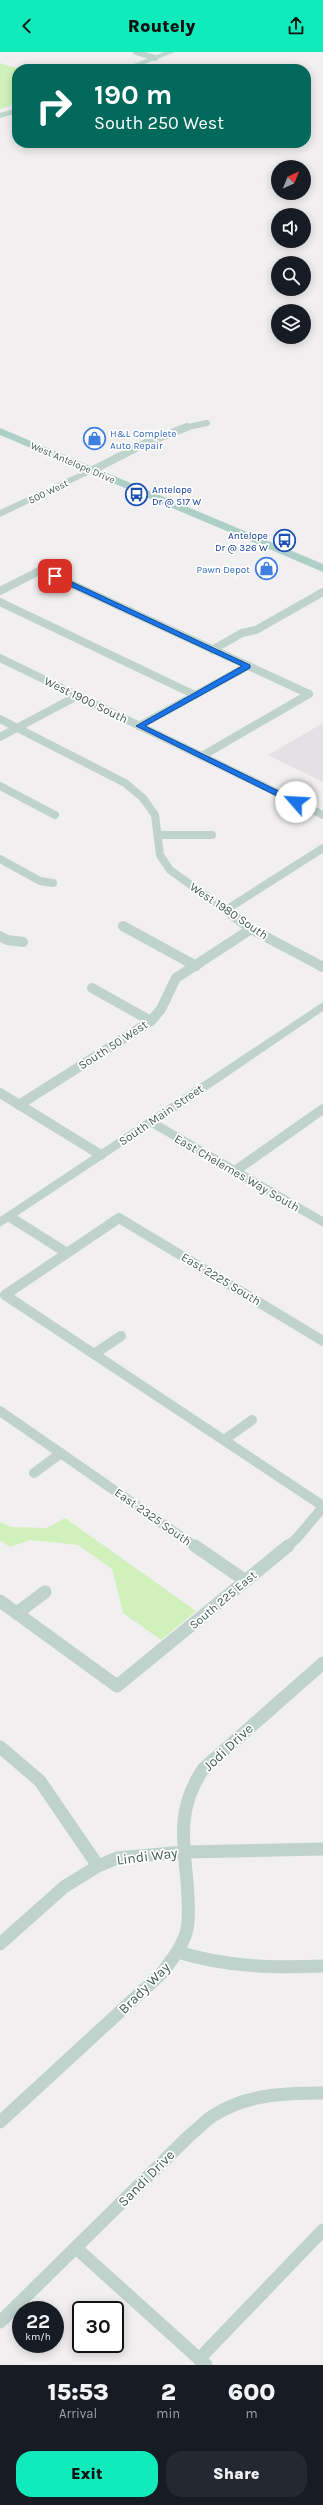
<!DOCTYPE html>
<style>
body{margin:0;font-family:Karla,sans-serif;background:#242831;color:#f1f3f6;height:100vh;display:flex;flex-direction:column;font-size:15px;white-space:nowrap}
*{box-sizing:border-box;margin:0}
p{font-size:13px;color:#9ea1a6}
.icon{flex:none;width:22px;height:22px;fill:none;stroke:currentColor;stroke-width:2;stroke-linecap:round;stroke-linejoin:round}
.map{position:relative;height:2313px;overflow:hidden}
.sheet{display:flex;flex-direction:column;background:#171b24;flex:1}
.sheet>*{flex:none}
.top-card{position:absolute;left:12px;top:12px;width:299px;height:84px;border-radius:16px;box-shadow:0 2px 10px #0003;background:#00695c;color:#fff;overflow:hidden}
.needle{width:26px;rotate:43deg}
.fabs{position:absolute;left:271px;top:108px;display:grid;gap:8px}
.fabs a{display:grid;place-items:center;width:40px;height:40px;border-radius:50%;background:#171b24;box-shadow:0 2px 10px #0003;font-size:20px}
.speed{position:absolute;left:12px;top:2249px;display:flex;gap:8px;font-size:20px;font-weight:700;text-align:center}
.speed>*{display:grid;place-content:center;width:52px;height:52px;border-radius:50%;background:#171b24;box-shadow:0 2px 10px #0003;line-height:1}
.speed small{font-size:10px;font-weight:400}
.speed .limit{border:2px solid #111;border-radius:6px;background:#fff;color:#111}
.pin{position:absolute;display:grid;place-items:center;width:34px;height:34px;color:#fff;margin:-17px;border-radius:8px;box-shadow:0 2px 6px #0006}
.me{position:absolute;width:44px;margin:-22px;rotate:296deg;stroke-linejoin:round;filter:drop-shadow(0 0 3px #0008)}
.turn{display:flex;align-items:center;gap:14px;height:84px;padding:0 16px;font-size:18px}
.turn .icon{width:52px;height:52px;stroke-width:2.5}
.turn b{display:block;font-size:28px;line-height:34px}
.eta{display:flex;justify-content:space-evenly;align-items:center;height:68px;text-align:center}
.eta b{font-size:24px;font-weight:800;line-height:28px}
.primary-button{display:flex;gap:8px;margin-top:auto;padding:8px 16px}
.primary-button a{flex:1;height:46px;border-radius:16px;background:#11eaba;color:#111;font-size:16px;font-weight:800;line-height:46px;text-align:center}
.primary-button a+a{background:#242831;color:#f1f3f6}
header{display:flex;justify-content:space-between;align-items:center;height:52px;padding:0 16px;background:#11eaba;color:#111;font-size:18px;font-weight:800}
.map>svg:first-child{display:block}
.education{fill:#e3e1e3}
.green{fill:#d1f1bc}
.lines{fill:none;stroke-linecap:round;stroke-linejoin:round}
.minor-far3{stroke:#bfd2cc;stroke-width:6}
.minor-far2{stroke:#bfd2cc;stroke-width:8}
.minor-far1{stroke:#bfd2cc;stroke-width:10}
.minor{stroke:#bfd2cc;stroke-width:13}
.tertiary{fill:#bfd2cc;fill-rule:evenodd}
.secondary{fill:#bfd7d0;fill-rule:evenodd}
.primary{fill:#aecfc6;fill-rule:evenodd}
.route{fill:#1a73e8;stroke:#114b97}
.labels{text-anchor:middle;stroke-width:3.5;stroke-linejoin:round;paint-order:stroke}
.far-shop-label{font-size:10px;fill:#366cbe;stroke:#fff;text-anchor:start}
.far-street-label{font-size:10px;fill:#465e56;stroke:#fff}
.far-transit-label{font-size:10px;fill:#164399;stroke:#fff;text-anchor:start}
.street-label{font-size:12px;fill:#465e56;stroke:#fff}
.near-street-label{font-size:14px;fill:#465e56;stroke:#fff}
</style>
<header><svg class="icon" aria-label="back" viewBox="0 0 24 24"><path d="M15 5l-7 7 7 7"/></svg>Routely<svg class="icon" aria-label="share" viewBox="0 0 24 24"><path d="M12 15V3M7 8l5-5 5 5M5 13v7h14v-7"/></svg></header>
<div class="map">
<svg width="323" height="2313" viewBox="0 0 323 2313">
<rect width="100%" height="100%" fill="#f2eff1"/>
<path class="education" d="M323,671V730L268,703Z"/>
<g class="green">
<path d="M0,11L19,17H17V51L0,57Z"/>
<path d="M65,1466L196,1559L161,1588L123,1561L112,1517L78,1493L30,1488L10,1495L0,1488V1470L11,1475L47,1476Z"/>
</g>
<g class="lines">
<g class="minor-far3">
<path d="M136,0L155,6"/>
<path d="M183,376L207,371"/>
</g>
<g class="minor-far2">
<path d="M93,418L148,390L187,375"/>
<path d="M0,539L41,518L309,642"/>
<path d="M0,550L195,643"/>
<path d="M212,598L242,581L256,578L323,540"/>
<path d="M0,606L323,763"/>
<path d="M0,667L125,731L143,746L155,763L160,803L170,818L233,863"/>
<path d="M139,674L248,614"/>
<path d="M0,685L77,644"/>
<path d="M202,704L309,642"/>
<path d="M0,734L55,763"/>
<path d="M158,783H212"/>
<path d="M0,807L40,829L53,831"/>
<path d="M226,858L323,796"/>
</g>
<g class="minor-far1">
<path d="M231,862L251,877L323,915"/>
<path d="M123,874L196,914"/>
<path d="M0,884L7,888L23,890"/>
<path d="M92,936L151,969"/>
<path d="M0,1041L101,1103"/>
<path d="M19,1053L151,969L161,957L176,926L251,877"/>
<path d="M235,1119L323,1057"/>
<path d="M10,1165L67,1201"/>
<path d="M323,1289L119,1166L5,1243L323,1454"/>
<path d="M94,1302L121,1284"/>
<path d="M0,1359L196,1495"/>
<path d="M224,1388L252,1368"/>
<path d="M34,1421L61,1401"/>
<path d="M287,1495L297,1486L323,1455"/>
</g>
<g class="minor">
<path d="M195,1494L246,1529"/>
<path d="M0,1549L117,1634L288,1494"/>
<path d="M17,1561L45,1540"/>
<path d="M0,1695L40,1729L98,1814"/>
<path d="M0,1892L64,1835L98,1814L117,1806L184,1800L323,1797"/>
<path d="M178,1900C226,1915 273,1916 323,1914"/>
<path d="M0,2070L162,1921C173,1906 187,1889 188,1870C192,1812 167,1769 204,1716L323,1611"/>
<path d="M76,2196L206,2313"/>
<path d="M0,2270L190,2083C199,2076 206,2067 216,2062C248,2042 287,2041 323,2041"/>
<path d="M199,2307L323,2178"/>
</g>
<g class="tertiary">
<path d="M90,416L98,418L0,465V458Z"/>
<path d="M323,950V959L160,1070L323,1165V1175L151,1075L0,1175V1165Z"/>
</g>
<g class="secondary">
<path d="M164,0H175L132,17H121Z"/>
<path d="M17,56V61L0,66V61Z"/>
</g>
<path class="primary" d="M0,376L323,512V520L0,383Z"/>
</g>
<path class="route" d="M53,523H57L250,613V616L145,674L299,749V752H293L136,674L242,614L53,526Z"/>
<defs>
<symbol id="shop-ring" viewBox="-11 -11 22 22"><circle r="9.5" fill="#fff" stroke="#3f7fe0" stroke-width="1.5"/><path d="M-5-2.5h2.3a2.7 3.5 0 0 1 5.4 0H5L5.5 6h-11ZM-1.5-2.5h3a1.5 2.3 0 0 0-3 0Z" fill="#3f7fe0"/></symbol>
<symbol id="bus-ring" viewBox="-11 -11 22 22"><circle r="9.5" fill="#fff" stroke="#1a4fb4" stroke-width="1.5"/><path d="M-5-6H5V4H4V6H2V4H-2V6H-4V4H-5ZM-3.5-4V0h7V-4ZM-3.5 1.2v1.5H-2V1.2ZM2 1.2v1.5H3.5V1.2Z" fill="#1a4fb4"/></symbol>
</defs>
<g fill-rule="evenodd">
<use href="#shop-ring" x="82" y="374" width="25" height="25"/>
<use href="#bus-ring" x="124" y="430" width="25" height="25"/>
<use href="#bus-ring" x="272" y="476" width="25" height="25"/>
<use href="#shop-ring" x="254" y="504" width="25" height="25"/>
</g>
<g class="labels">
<g class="far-shop-label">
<text x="110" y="385">H&amp;L Complete<tspan x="110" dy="12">Auto Repair</tspan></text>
<text x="250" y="521" text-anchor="end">Pawn Depot</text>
</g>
<g class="far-street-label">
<text transform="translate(73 410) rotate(23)" y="4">West Antelope Drive</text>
<text transform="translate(48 439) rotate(-26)" y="4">500 West</text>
</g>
<g class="far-transit-label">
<text x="152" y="441">Antelope<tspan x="152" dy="12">Dr @ 517 W</tspan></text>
<text x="268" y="487" text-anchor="end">Antelope<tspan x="268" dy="12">Dr @ 326 W</tspan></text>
</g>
<g class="street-label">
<text transform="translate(86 648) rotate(26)" y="4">West 1900 South</text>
<text transform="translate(229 859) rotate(34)" y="4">West 1980 South</text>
<text transform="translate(113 993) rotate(-33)" y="4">South 50 West</text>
<text transform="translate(161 1063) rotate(-34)" y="4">South Main Street</text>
<text transform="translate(237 1121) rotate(30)" y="4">East Chelemes Way South</text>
<text transform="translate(221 1227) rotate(31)" y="4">East 2225 South</text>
<text transform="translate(153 1465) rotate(35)" y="4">East 2325 South</text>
<text transform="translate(223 1548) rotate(-40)" y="4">South 225 East</text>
</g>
<g class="near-street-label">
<text transform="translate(228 1695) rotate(-43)" y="5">Jodi Drive</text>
<text transform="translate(147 1804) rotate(-7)" y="5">Lindi Way</text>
<text transform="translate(144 1936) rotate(-45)" y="5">Brady Way</text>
<text transform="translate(146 2126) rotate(-45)" y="5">Sandi Drive</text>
</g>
</g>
</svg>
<div class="fabs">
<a><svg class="needle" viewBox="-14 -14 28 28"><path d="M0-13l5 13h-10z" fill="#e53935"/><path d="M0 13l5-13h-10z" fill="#9ea1a6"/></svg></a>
<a><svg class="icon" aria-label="sound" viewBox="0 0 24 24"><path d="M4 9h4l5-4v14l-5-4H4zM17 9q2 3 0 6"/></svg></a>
<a><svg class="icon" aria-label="search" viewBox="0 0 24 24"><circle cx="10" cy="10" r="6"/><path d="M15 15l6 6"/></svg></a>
<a><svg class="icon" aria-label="layers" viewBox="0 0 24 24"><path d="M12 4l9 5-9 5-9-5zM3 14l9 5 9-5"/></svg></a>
</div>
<div class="speed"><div>22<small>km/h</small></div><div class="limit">30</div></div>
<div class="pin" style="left:55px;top:524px;background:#d93025"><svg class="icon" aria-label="arrive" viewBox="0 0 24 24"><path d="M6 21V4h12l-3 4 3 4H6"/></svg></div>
<svg class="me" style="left:296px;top:750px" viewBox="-20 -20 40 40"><circle r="19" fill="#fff"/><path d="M0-13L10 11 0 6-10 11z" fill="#1a73e8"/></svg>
<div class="top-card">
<div class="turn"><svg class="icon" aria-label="right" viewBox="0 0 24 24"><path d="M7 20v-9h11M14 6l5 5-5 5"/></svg><div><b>190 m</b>South 250 West</div></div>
</div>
</div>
<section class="sheet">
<div class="eta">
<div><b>15:53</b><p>Arrival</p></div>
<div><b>2</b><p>min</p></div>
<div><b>600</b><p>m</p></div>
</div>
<div class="primary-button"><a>Exit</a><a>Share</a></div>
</section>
